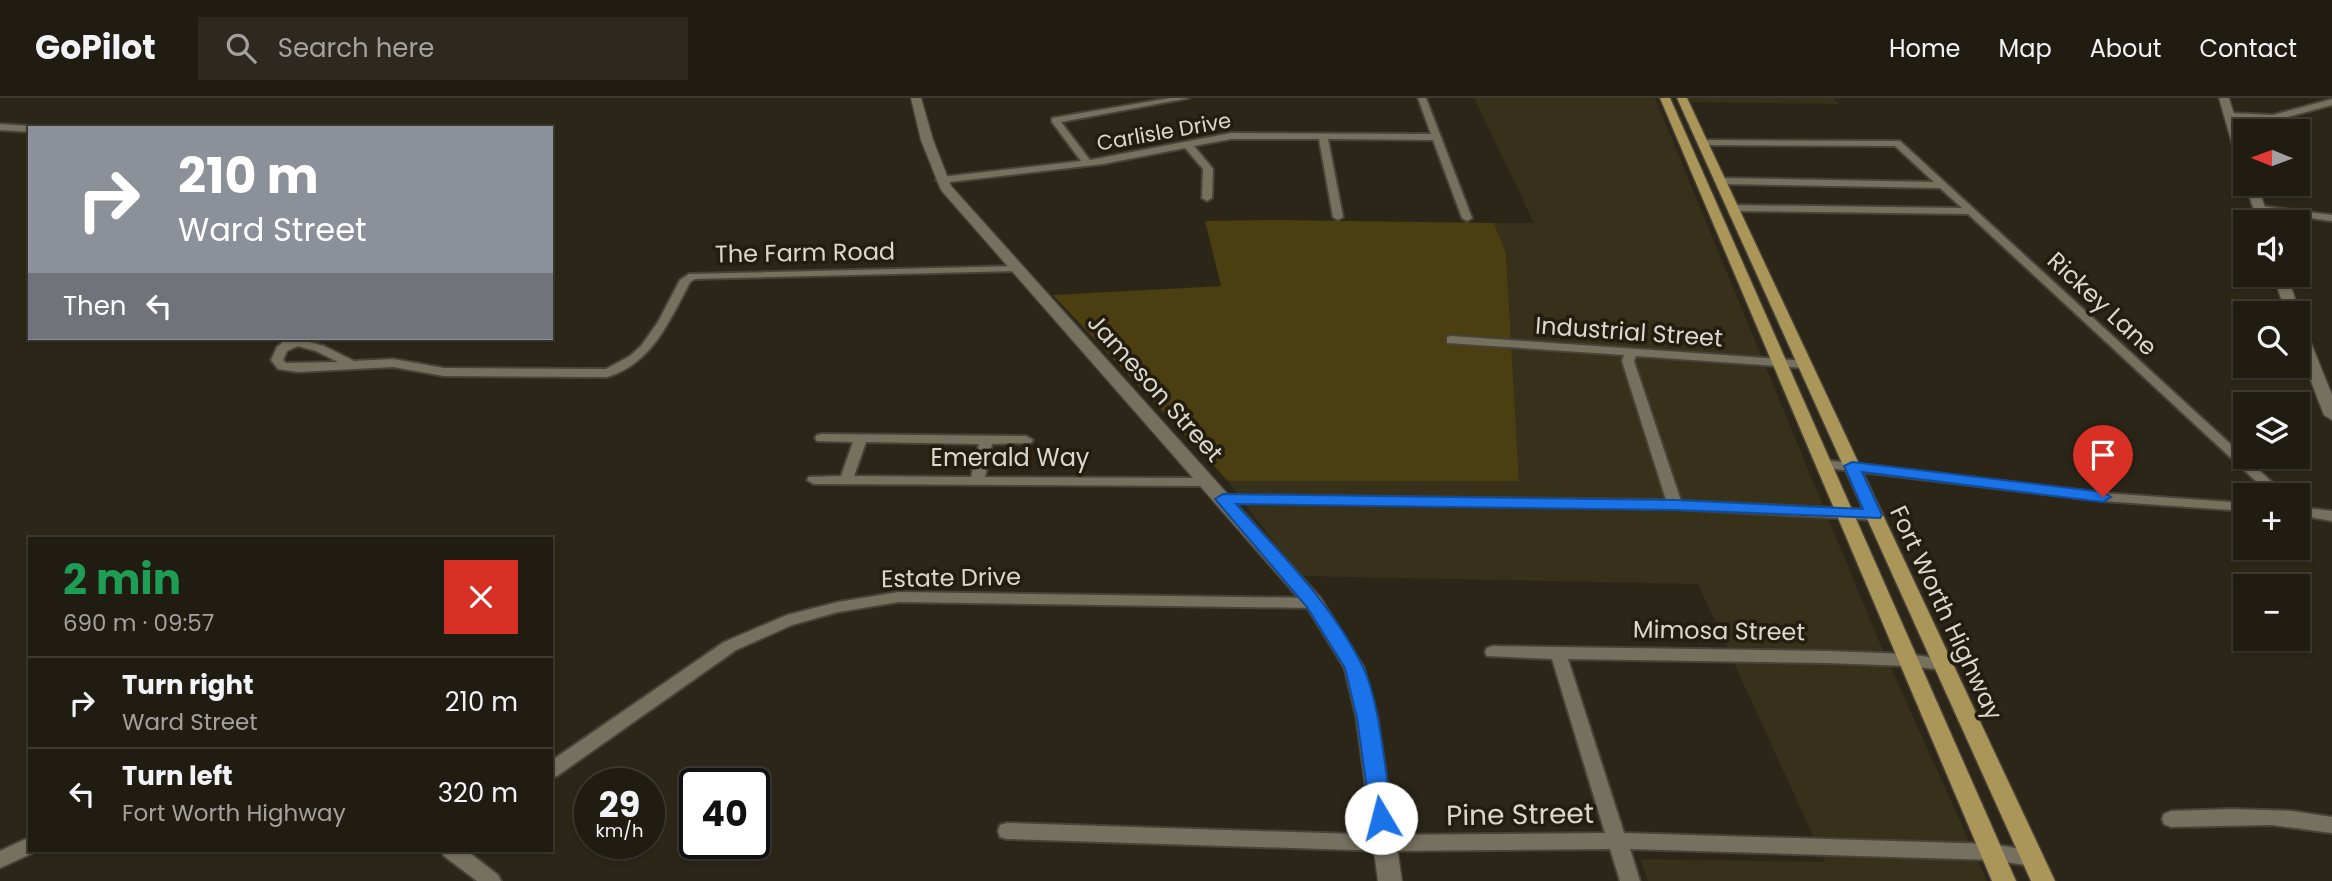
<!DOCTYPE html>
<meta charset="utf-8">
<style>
body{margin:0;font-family:Poppins,sans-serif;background:#2d2920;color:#f1f3f6;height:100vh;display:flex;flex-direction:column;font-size:26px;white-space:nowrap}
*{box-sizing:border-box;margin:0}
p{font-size:23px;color:#a2a19f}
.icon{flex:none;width:38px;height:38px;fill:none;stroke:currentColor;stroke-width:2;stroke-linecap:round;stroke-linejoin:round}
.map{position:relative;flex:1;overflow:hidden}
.details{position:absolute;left:28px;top:439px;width:525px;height:315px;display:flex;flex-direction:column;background:#201c12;border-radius:0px;box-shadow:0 2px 5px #0004,0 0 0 2px #3d3a32}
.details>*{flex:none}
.hud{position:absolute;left:28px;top:28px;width:525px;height:214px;border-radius:0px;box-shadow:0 2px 5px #0004,0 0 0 2px #3d3a32;background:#8c9099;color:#fff;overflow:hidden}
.needle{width:46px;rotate:271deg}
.controls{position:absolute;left:2233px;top:21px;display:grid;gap:14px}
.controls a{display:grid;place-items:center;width:77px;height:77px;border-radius:0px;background:#201c12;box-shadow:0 2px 5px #0004,0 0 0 2px #3d3a32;font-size:35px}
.speed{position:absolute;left:574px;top:670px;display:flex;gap:14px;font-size:35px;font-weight:700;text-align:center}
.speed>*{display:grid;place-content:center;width:91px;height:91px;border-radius:50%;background:#201c12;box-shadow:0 2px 5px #0004,0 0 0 2px #3d3a32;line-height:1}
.speed small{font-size:18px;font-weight:400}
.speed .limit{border:4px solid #111;border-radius:10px;background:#fff;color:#111}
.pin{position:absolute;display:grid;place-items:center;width:60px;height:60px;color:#fff;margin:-72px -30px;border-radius:50% 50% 50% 0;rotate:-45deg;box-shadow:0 0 7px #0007}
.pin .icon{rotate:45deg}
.me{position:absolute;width:77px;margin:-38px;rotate:352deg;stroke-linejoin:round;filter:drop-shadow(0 0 5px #0008)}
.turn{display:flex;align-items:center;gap:24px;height:147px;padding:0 35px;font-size:32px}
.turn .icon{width:91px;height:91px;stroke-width:2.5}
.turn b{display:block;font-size:49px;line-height:60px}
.then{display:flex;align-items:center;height:66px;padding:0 35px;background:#0003;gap:14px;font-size:26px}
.round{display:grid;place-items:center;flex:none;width:74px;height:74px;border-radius:0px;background:#2d2920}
.summary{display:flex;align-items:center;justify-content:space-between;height:119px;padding:0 35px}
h1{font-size:42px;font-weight:700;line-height:52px;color:#1e9e55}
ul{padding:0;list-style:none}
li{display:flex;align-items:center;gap:21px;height:91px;padding:0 35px;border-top:2px solid #3d3a32}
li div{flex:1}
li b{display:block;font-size:26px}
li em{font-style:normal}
header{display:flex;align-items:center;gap:42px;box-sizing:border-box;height:98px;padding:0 35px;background:#201c12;border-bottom:2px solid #3d3a32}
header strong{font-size:33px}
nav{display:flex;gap:38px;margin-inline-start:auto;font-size:24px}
.search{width:490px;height:63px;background:#2d2920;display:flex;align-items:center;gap:18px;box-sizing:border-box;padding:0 24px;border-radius:0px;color:#a2a19f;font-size:26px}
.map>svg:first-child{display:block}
.built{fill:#37301a}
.green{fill:#4b3e10}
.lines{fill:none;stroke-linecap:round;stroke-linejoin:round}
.minor-casing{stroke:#474338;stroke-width:4}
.tertiary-casing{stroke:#474338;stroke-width:3}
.primary-casing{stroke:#474338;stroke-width:3}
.minor{fill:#76705f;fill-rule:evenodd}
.tertiary{fill:#76705f;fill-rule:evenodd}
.primary{fill:#aa9658;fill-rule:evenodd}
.route{fill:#1a73e8;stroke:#114b97;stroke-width:2}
.labels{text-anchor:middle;stroke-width:7;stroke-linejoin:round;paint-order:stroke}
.far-street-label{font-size:21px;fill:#dad7ce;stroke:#221d0e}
.street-label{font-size:24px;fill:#dad7ce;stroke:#221d0e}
.near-street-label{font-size:28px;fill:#dad7ce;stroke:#221d0e}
</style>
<header>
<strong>GoPilot</strong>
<div class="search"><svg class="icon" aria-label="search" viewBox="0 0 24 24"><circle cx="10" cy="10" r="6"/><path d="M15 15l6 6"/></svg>Search here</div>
<nav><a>Home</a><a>Map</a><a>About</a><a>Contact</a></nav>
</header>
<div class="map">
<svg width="2332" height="783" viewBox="0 0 2332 783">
<rect width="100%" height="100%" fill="#2b2618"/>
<g class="built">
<path d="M1474,0H1655L1878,541L1987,783H1648L1640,761L1825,764L1698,486L1299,478L1228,383H1519L1506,155L1494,125H1534Z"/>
<path d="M1690,0H1833L1839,6L1691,4Z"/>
</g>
<path class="green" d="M1275,122L1494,125L1506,155L1519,383H1228L1053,197L1221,188L1205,123Z"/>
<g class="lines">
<defs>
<g id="minor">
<path d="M1170,0H1189L1061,24L1090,62L1231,35L1431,36L1418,0H1426L1472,120L1467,123L1462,120L1433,42L1328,41L1343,119L1338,122L1333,119L1319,41H1231L1194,48L1213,71L1212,100L1207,103L1202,100L1203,71L1185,50L1103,66L941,85L936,82L941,79L1081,63L1052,24V20Z"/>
<path d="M2332,1V7L2273,23L2230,21L2226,18L2230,15L2273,17Z"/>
<path d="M0,26L30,28L34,30H30V34L0,32Z"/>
<path d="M1702,42L1900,43L2286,397H2271L1968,116L1732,113L1727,110L1732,107L1962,110L1940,90L1720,86L1715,83L1720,80L1934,84L1895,48L1699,47V43Z"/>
<path d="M2261,108L2332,117V123L2257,113L2256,111Z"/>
<path d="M1017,168L1021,169V173L695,181L690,184C670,222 652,266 607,279L444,278L393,269L298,274L278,271L271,262L277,249L284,243L298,241L324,248L354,263L393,261L444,270L606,271L630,258L641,248L658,224L680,182L689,176ZM298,248L316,253L338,264L286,265L283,262L287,253Z"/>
<path d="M1451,238L1808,263L1810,266L1808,269L1804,270L1636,258L1634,263L1681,403L1874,412L1881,417L1874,422L1675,411L1218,404L1216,401L1223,397L1666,402L1622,263L1624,257L1447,245V239Z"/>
<path d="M822,336L1026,338L1033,342L1031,345L992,346L985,379L1206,380L1213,384L1206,388L814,386L807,382L809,379L841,378L853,344L817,343L815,340L817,337ZM866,344L979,346L971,379L854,378Z"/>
<path d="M1824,362L2103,395L2245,405V413L2103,403L1819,369L1817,366Z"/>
<path d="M2298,409L2332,413V423L2298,417Z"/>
<path d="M899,494L1314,500L1320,501L1322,505L1320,509L1314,510L899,504L838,514L792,527L736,552L557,678L551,680V663L724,544L787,517L838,504Z"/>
<path d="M1493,548L1827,553L1908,556L1949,562L1951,566L1949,570L1943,572L1908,568L1827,565L1568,561L1624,735L1992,746L2039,754L2042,760L2039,766L2032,768L1992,762L1630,751L1640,783H1620L1610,751L1385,753L1007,741L1000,739L998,733L1000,727L1007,725L1385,737L1605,735L1552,561L1487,558L1485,554L1487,550Z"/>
<path d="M2232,711L2292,713L2332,719V735L2272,727L2171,729L2164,726L2162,721L2164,716L2171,713Z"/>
<path d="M30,739V752L37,753L0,770V753Z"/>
<path d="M442,752H466L498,777L501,783H477L444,758Z"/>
</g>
<g id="tertiary">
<path d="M911,0H921L933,42L951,88L1321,500L1364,569L1378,620L1402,783H1378L1356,620L1344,570L1307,510L941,92L921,42Z"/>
<path d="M2219,0H2229L2245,52V73L2239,70Z"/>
<path d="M2245,86H2257L2270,124H2258Z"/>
<path d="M2273,177H2287L2300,215L2298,218V215H2286Z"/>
<path d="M2298,226L2305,230L2332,297V322L2324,317L2298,249Z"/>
</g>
<g id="primary">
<path d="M1660,0H1670L2016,783H1992Z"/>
<path d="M1677,0H1687L2055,783H2031Z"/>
</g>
</defs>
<use href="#minor" class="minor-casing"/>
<use href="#tertiary" class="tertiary-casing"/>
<use href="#primary" class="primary-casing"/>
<use href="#minor" class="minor"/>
<use href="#tertiary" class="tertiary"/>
<use href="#primary" class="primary"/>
</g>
<path class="route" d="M1852,364L2103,394L2111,399L2103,404L1862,374L1882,417L1880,420L1675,412L1236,406C1281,456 1332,506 1362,567C1380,602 1386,679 1392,720L1389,727L1381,729L1374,727L1371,720L1357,620L1345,570L1307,509L1215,401L1223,396L1675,402L1863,411L1844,368Z"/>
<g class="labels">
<g class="far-street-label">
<text transform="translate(1164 34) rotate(-10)" y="7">Carlisle Drive</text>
</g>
<g class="street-label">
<text transform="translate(805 155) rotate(-1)" y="8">The Farm Road</text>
<text transform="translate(2102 206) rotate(43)" y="8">Rickey Lane</text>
<text transform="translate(1629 234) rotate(4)" y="8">Industrial Street</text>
<text transform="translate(1155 290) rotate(48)" y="8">Jameson Street</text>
<text x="1010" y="368">Emerald Way</text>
<text transform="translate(951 480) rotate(-1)" y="8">Estate Drive</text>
<text transform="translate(1946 515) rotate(65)" y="8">Fort Worth Highway</text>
<text transform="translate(1719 533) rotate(1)" y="8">Mimosa Street</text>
</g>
<g class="near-street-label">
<text transform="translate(1520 716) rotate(-1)" y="10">Pine Street</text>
</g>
</g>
</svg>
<div class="controls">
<a><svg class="needle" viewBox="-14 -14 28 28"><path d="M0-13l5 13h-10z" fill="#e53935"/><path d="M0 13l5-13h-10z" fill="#a2a19f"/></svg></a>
<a><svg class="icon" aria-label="sound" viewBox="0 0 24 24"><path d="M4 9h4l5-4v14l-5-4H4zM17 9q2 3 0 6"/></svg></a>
<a><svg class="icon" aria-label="search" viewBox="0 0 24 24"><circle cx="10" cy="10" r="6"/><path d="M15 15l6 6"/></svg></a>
<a><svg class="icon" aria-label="layers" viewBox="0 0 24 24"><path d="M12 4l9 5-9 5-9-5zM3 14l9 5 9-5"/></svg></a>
<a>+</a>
<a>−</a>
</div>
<div class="speed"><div>29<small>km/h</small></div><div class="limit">40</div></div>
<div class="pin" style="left:2103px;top:399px;background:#d93025"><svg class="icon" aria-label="arrive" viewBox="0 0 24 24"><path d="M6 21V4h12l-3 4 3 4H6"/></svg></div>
<svg class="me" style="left:1381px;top:720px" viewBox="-20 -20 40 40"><circle r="19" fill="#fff"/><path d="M0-13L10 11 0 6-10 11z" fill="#1a73e8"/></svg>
<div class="hud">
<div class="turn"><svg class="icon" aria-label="right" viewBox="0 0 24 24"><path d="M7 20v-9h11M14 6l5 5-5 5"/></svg><div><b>210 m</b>Ward Street</div></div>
<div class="then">Then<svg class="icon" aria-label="left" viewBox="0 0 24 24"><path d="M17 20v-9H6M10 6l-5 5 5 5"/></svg></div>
</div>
<section class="details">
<div class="summary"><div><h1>2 min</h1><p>690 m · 09:57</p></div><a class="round" style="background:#d93025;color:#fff"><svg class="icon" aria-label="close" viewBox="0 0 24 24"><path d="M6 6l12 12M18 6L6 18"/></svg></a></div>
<ul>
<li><svg class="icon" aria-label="right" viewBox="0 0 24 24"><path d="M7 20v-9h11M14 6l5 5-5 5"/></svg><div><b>Turn right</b><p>Ward Street</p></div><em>210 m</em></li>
<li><svg class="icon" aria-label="left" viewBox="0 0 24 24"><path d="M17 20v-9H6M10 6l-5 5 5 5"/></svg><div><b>Turn left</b><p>Fort Worth Highway</p></div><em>320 m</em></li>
</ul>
</section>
</div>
